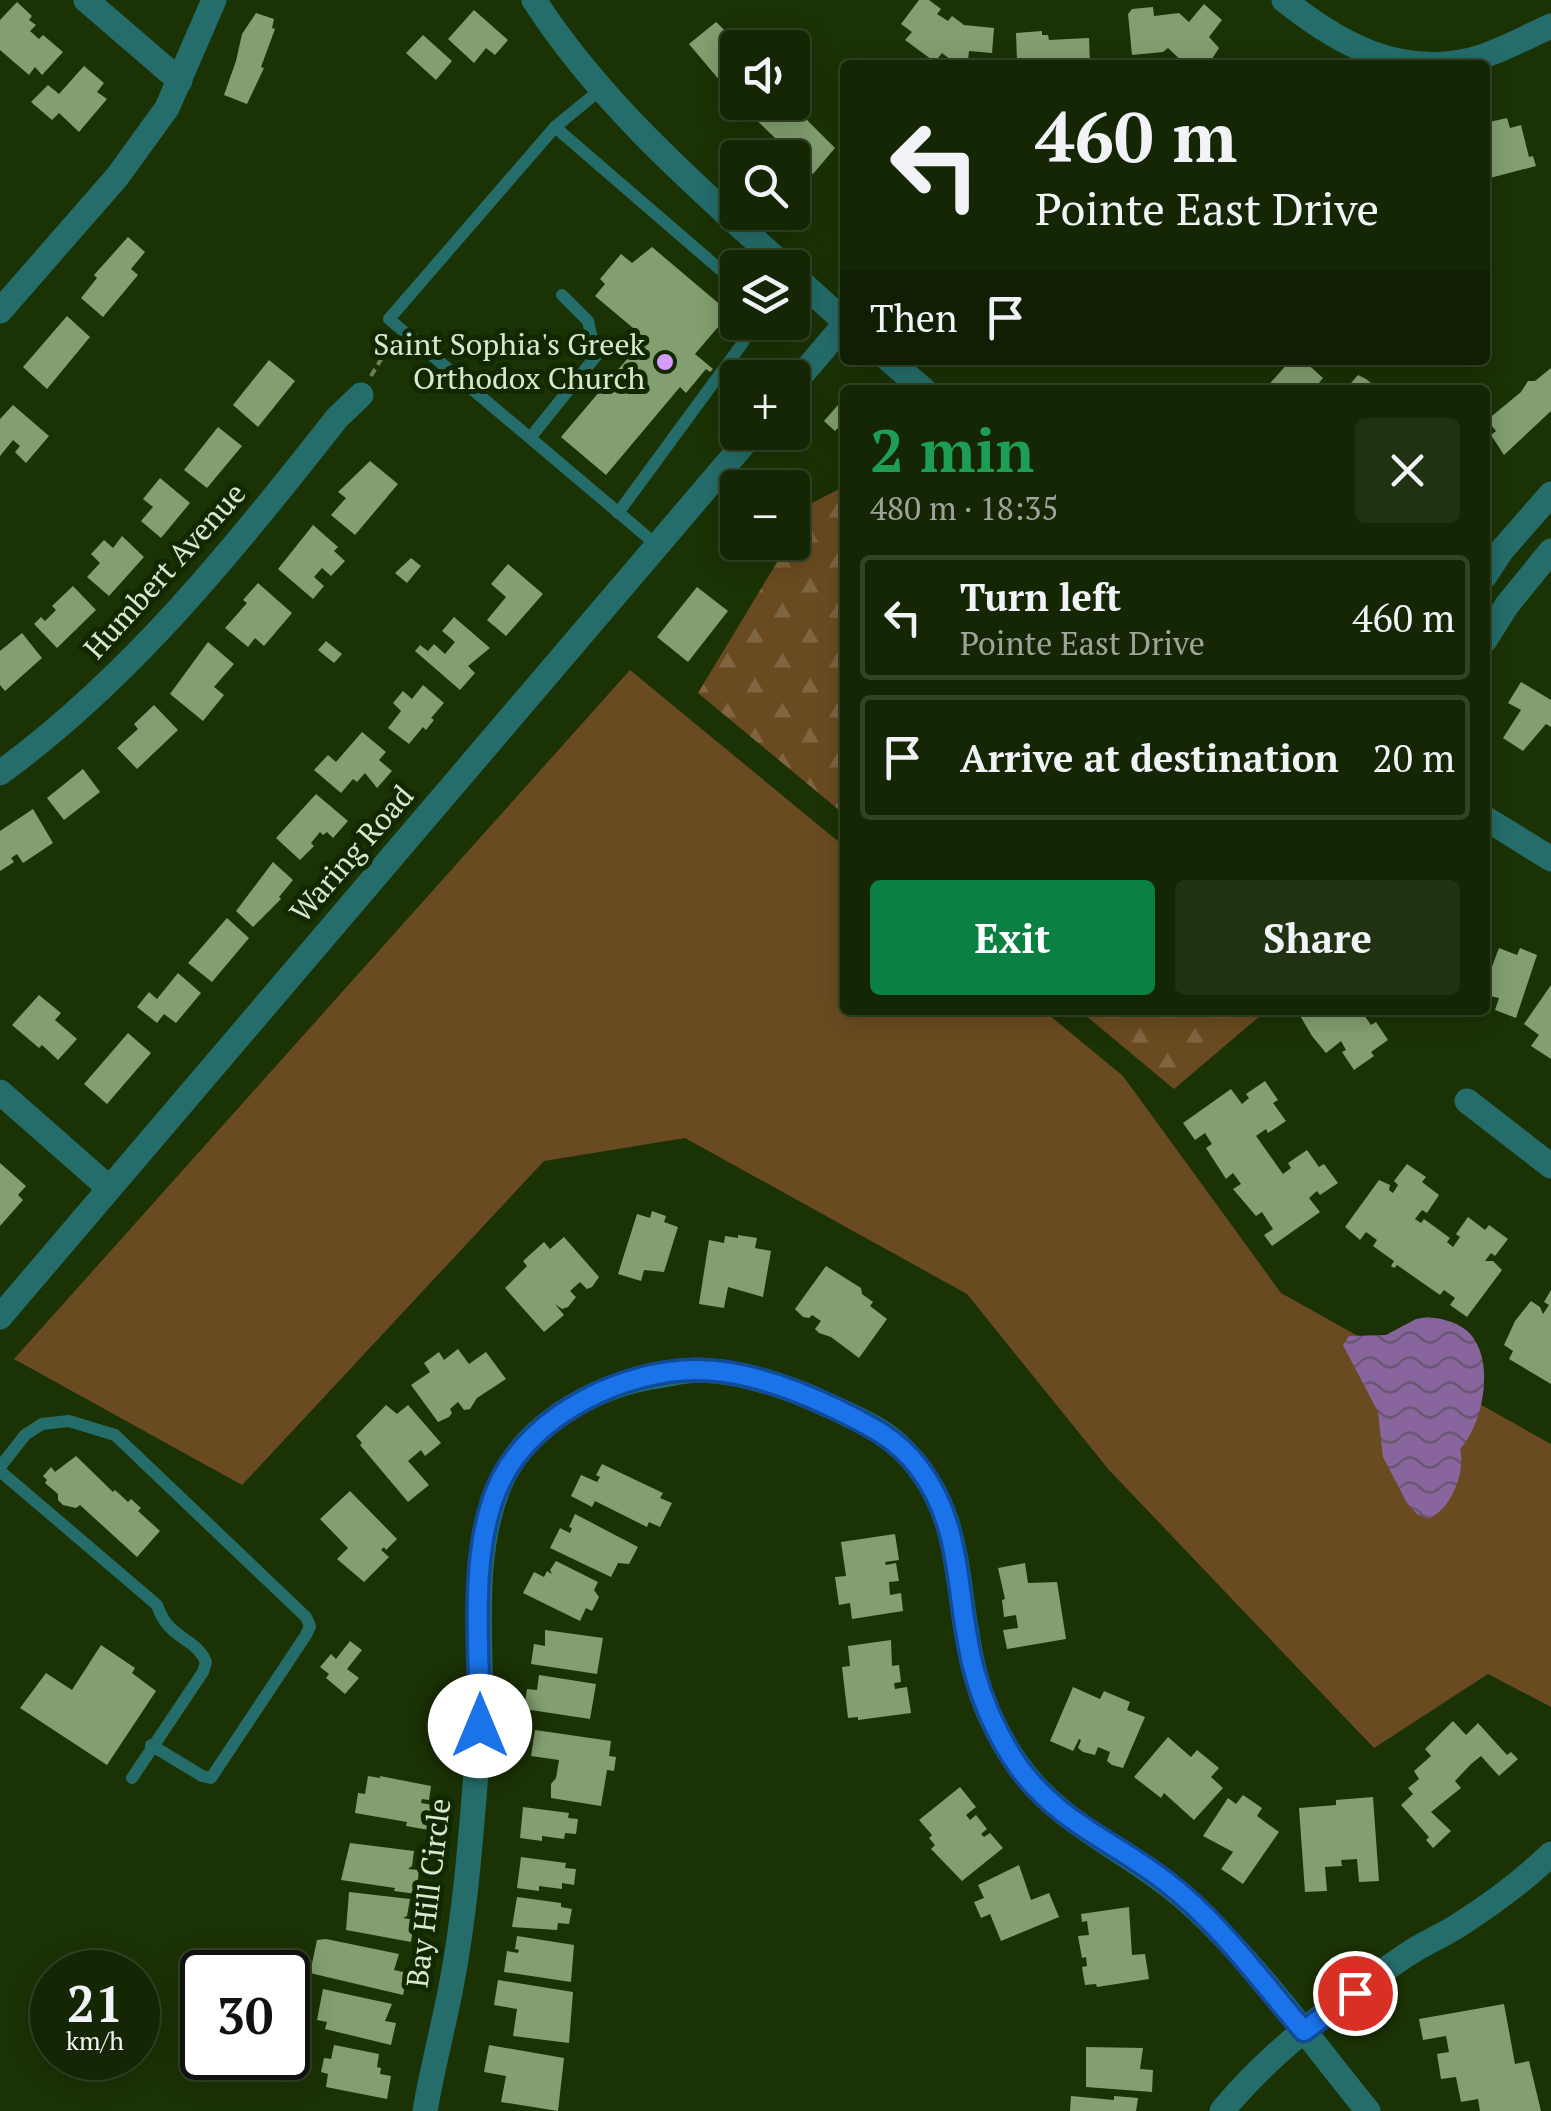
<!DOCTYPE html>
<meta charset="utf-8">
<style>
body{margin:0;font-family:"PT Serif",serif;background:#213213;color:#f1f3f6;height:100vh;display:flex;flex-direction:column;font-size:38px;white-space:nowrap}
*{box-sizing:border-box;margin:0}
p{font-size:32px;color:#9da59a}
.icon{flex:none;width:55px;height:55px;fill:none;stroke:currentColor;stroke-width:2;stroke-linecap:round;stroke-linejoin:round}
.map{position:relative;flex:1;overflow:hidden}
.side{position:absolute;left:840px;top:385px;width:650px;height:630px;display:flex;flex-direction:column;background:#142604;border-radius:10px;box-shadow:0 5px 25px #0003,0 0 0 2px #334326}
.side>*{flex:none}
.banner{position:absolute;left:840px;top:60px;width:650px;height:305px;border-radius:10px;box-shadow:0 5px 25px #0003,0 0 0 2px #334326;background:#142604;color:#f1f3f6;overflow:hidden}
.controls{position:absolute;left:720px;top:30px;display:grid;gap:20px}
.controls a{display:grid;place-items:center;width:90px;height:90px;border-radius:10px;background:#142604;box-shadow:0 5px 25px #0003,0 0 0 2px #334326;font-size:50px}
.speed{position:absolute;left:30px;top:1950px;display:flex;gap:20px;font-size:50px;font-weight:700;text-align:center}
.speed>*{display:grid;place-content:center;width:130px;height:130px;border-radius:50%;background:#142604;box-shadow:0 5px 25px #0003,0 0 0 2px #334326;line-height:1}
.speed small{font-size:25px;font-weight:400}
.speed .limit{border:5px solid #111;border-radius:15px;background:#fff;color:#111}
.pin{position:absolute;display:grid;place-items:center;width:85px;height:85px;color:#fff;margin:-42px;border:5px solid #fff;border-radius:50%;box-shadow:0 2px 10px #0007}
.me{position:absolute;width:110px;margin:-55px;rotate:0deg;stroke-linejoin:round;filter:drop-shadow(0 0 8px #0008)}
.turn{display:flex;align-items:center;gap:35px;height:210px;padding:0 30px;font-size:45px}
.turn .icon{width:130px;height:130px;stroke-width:2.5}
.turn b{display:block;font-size:70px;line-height:85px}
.then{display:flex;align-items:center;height:95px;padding:0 30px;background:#0003;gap:20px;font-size:38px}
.round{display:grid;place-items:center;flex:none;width:105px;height:105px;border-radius:10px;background:#213213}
.summary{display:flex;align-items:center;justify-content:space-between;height:170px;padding:0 30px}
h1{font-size:60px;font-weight:700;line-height:75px;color:#1e9e55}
.cta{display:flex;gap:20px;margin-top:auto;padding:20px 30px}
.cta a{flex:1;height:115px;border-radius:10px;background:#0b8043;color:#fff;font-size:40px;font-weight:700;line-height:115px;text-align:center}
.cta a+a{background:#213213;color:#f1f3f6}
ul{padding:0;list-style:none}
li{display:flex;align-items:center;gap:30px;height:125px;margin:0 20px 15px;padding:0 10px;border:5px solid #334326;border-radius:10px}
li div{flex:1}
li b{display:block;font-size:38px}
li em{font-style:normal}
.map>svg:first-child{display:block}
.grass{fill:#6a4b21}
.forest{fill:url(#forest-firs)}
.water{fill:url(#water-waves)}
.building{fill:#839f70}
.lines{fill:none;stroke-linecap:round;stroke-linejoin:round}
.path{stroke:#6b7f5a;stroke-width:4;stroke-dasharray:8 5;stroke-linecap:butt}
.service{stroke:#256d6b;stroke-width:12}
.minor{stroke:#256d6b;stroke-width:25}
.tertiary{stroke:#256d6b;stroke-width:25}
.route-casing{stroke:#114b97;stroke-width:25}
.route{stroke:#1a73e8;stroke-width:18}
.poi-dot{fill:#d79bf9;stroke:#112800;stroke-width:4}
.labels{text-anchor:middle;stroke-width:10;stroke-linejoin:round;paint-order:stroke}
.poi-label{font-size:30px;fill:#d9e8cf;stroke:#112800;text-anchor:end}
.street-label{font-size:30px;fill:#d9e8cf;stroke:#112800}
</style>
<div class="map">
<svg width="1551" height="2111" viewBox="0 0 1551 2111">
<defs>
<pattern id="forest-firs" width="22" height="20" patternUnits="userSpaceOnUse" patternTransform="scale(2.5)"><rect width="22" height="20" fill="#6a4b21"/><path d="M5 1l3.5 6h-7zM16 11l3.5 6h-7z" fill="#7f6540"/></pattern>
<pattern id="water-waves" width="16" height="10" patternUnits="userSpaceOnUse" patternTransform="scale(2.5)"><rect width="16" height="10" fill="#89659e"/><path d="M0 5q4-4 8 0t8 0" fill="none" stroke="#695773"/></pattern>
</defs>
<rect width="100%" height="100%" fill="#1b3205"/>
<path class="grass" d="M630,670L845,847V1010H1043L1123,1076L1281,1293L1551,1444V1707L1488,1674L1374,1748L1109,1470L967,1294L685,1138L544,1161L242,1485L14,1359Z"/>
<g class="forest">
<path d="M845,486V815L698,693L782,554L797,543L794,526L810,504Z"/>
<path d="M1079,1010H1267L1174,1089Z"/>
</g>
<path class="water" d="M1428,1317C1442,1319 1455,1321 1466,1330C1497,1356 1484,1424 1460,1449C1466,1472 1451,1509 1429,1519L1417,1514L1407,1503L1383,1457L1378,1412L1343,1345L1349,1336L1386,1335L1416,1319Z"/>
<g class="building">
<path d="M919,0H929L941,9L937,14L948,21L952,16L964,25L994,28L992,53L969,51L968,61L951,60L942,53L935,62L905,40L912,32L901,24Z"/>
<path d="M17,2L32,16L29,20L36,25L30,31L39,39L43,35L63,52L42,75L35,67L29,75L0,50V20Z"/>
<path d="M1204,4L1222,20L1209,37L1219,48L1208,65H1186L1168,48L1163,52L1132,55L1128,14L1132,9L1153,7L1154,16L1179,13L1189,22Z"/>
<path d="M474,10L508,40L495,55L486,48L474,63L448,39Z"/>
<path d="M256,13L274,19L272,28L275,29L261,67L264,68L247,104L224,95L236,61L242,34Z"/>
<path d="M716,22L743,48H738V77L726,88L689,44Z"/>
<path d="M1042,31V35H1048L1049,40L1089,38L1090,65H1038V59L1017,61L1016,33Z"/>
<path d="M423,35L452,61L436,80L406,53Z"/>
<path d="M84,66L104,83L97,92L107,99L79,132L59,113L52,120L31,102L48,85L59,94Z"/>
<path d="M792,94L811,112L805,118L835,148L813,174L751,115L764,102H792Z"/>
<path d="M1507,118L1510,128L1521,125L1529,157L1533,156L1536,166L1490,178L1485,163V123Z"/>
<path d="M128,237L145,252L131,269L138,275L103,317L81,298L97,278L94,275Z"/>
<path d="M652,247L730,313L695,354L713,369L710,372L706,369L686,393L680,387L606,475L561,437L645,338L595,296L605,284L600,279L621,254L632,263Z"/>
<path d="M67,316L90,337L47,389L23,367Z"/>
<path d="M269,360L295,381L258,427L233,405Z"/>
<path d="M1291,360H1303L1323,378L1313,390H1264Z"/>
<path d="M1551,368V411L1504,455L1491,435L1496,431L1487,420L1521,392L1528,381H1535Z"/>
<path d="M1358,375L1366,379L1380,390H1345Z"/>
<path d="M845,397V429L841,425L835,431L824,421Z"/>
<path d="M13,405L49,436L26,463L15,452L20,446L13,440L0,456V419Z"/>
<path d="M218,427L242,446L207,488L184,470Z"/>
<path d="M370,461L398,484L355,535L331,515L346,498L338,492Z"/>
<path d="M160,478L190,503L161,538L141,521L153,507L143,499Z"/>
<path d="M313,525L338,547L334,551L345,561L331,576L322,568L314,577L324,586L313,599L278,569Z"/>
<path d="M122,536L144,557L109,596L87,577L100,563L91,554L104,540L113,548Z"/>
<path d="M411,558L421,566L407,583L395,573Z"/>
<path d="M508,564L543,594L506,636L487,620L506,597L491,584Z"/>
<path d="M258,583L292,613L264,646L255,638L248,647L225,628L247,603L243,600Z"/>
<path d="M73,586L96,610L57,648L34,624L41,617L45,621L56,610L52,606Z"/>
<path d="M697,587L728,611L688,662L657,637Z"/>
<path d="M454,617L490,648L468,666L475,673L460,690L415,651L420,645L428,651L434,644L445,654L455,642L442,631Z"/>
<path d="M22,633L42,658L5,691L0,685V651Z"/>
<path d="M326,641L342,654L334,663L318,650Z"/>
<path d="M208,642L234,664L214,687L224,695L203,721L170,694Z"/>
<path d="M1521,682L1551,700V727L1546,724L1523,751L1503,738L1521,710L1508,703Z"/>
<path d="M423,685L444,703L431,718L434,720L426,730L423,727L409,744L388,728L401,711L393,703L403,691L412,699Z"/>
<path d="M154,705L178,730L137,769L117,748L138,729L134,724Z"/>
<path d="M362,732L386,752L379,760L392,771L377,788L365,773L357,782L353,779L341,793L314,770L328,755L336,762Z"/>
<path d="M83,769L100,792L64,820L47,798Z"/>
<path d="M316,794L348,821L333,838L327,832L323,835L320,832L311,843L314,846L300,860L276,838Z"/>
<path d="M33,809L53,843L23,863L17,854L11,858L14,862L0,871V831Z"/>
<path d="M273,862L293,880L279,897L281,899L253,927L236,911Z"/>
<path d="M227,918L249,938L212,982L188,963Z"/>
<path d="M1499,948L1517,955L1520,948L1537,955L1516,1018L1495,1010L1499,998L1485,995V985Z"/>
<path d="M178,973L201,993L176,1023L164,1014L157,1023L137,1007L149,992L157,999Z"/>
<path d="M1551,985V1059L1531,1046L1539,1035L1524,1024Z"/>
<path d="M39,995L61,1013L55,1020L77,1039L58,1060L42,1045L39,1048L12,1025Z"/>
<path d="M1302,1010H1371L1364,1015L1371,1025L1376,1022L1388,1040L1371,1052L1374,1056L1354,1070L1342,1052L1346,1050L1341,1041L1326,1053L1312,1036L1299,1014Z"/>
<path d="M128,1033L151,1053L107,1104L84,1084Z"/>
<path d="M1265,1081L1278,1100L1273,1103L1286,1121L1268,1133L1266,1129L1256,1136L1283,1174L1291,1168L1288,1163L1307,1150L1319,1167L1324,1164L1338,1183L1320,1195L1317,1191L1309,1198L1320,1212L1272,1246L1264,1235L1273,1229L1262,1212L1256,1216L1233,1189L1241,1184L1233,1173L1226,1179L1206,1148L1212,1144L1205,1133L1195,1140L1183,1123L1231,1089L1242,1104L1249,1098L1246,1094Z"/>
<path d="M0,1163L26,1186L18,1195L23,1200L0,1226Z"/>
<path d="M1407,1164L1426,1177L1422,1182L1439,1195L1427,1213L1422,1210L1415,1219L1421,1223L1424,1219L1450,1238L1447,1242L1453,1247L1460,1237L1456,1234L1468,1217L1485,1230L1489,1225L1508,1239L1495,1256L1491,1253L1485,1261H1493L1502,1270L1467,1317L1450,1305L1455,1298L1444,1290L1440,1295L1397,1265L1394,1268L1391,1266L1394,1261L1373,1246L1377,1240L1366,1232L1360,1240L1345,1227L1379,1180L1390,1185L1389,1190L1393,1193L1398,1185L1394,1181Z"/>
<path d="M652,1211L666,1216L664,1222L678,1227L664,1272L644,1270L641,1281L618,1274L637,1214L650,1218Z"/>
<path d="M738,1235L757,1238L755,1248L771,1251L763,1297L728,1287L724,1308L699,1304L709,1240L724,1243L725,1236L738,1238Z"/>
<path d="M564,1237L599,1277L592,1287L587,1289L580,1282L570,1291L576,1297L568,1307L562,1309L555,1304L564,1315L544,1332L505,1288L527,1266L523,1261L544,1242L550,1249Z"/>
<path d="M826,1266L861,1288L862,1294L873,1302L870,1306L887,1319L859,1358L831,1337L819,1333L815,1329L821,1321L812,1315L809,1318L803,1317L795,1309Z"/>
<path d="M1551,1290V1384L1509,1359L1513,1351L1504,1345L1515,1321L1531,1301L1540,1307L1543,1314L1549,1305L1544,1302Z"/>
<path d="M458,1349L469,1364L486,1352L506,1379L477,1398L470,1409L464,1410L458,1402L450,1409L452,1413L449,1417L438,1422L411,1385L430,1372L424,1363L439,1352L444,1360Z"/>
<path d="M386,1405L397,1414L408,1405L441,1443L425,1456L421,1450L408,1461L429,1485L408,1502L360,1445L362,1443L356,1436Z"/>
<path d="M76,1456L113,1492L115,1490L128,1502L131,1499L141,1508L138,1511L160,1531L137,1557L80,1505L76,1508L63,1505L58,1500V1494L45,1483L47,1480L43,1476L51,1467L55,1472Z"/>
<path d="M602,1464L663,1493L660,1498L672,1503L660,1527L649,1522L647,1527L595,1501L592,1507L571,1496L581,1475L597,1482L600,1477L596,1475Z"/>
<path d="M350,1491L397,1539L386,1550L384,1547L381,1550L389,1557L364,1582L337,1559L348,1548L320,1519Z"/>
<path d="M575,1514L638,1547L629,1564L618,1563L611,1577L550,1548L560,1528L570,1533L572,1528L569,1527Z"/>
<path d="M895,1534L899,1560L885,1562L886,1565L896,1563L899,1581L889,1582L890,1595L901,1593L903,1611L852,1619L850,1603L839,1605L835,1577L846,1576L841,1542Z"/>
<path d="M556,1561L598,1582L594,1590L599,1597L592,1611L586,1608L580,1621L523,1593L534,1572L544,1577L547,1571L552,1574L550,1570Z"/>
<path d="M1025,1563L1028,1583L1057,1582L1066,1639L1007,1649L1003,1630L1018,1628L1016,1615L1004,1617L1002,1600L1005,1599L998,1568Z"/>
<path d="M545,1630L603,1638L597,1674L531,1664L534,1644L545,1646Z"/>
<path d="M891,1640L892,1666L899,1665L901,1682L894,1683L895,1689L907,1687L911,1713L858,1720V1717L848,1718L842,1667L850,1666L848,1646Z"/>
<path d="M350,1641L362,1650L347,1669L359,1678L345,1694L326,1678L329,1674L320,1667L331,1654L336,1659Z"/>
<path d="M101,1645L135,1668L132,1673L156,1691L107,1765L20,1708L46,1673L72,1690Z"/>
<path d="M539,1675L596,1684L590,1719L524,1709L527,1689L537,1690Z"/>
<path d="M1073,1687L1100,1699L1104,1691L1130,1702L1127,1710L1145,1717L1123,1768L1112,1765L1107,1761L1110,1752L1098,1747L1095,1755L1083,1752L1078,1748L1081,1740L1079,1739L1073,1751L1050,1741Z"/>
<path d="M1453,1721L1466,1735L1478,1723L1507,1755L1511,1752L1518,1759L1499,1776L1481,1756L1471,1764L1455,1781L1461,1788L1431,1812L1451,1831L1433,1848L1426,1840L1429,1837L1401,1805L1413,1794L1408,1788L1419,1779L1414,1771L1431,1756L1425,1749Z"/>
<path d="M535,1730L611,1741L609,1756L616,1757L614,1771L607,1770L601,1806L551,1798V1784L556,1778L559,1760L531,1756Z"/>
<path d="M1168,1737L1191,1757L1197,1750L1219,1768L1211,1777L1223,1788L1194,1820L1164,1793L1161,1798L1134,1777Z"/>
<path d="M368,1776L380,1778V1776L431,1786L429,1800L422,1799L421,1803L433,1805L429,1830L406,1826L407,1822L355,1813L358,1793L365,1794Z"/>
<path d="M960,1787L976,1807L966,1815L970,1820L976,1815L987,1829L981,1834L984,1837L990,1833L1003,1848L962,1881L931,1849L935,1845L929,1838L932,1835L919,1820Z"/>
<path d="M1243,1795L1262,1808L1257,1816L1279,1832L1243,1884L1221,1869L1233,1852L1203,1836L1228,1798L1236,1804Z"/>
<path d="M1373,1797L1379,1881L1359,1882L1357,1859L1341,1860L1342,1866L1325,1867L1327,1891L1305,1892L1299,1808L1336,1805V1800Z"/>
<path d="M523,1807L569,1813L568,1818L578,1819L576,1834L565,1833L564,1839L542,1836V1841L520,1838Z"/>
<path d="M350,1843L414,1851L412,1866L408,1869L419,1870L416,1894L394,1891L395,1888L341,1880Z"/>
<path d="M521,1857L566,1863L565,1868L576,1869L574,1885L562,1883V1889L539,1886V1891L517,1888Z"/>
<path d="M1019,1865L1031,1900L1049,1893L1059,1917L1001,1941L990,1914L981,1918L974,1902L984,1898L978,1885Z"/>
<path d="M349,1892L410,1899L407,1916L403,1918L414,1920L411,1942L346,1930Z"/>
<path d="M517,1897L561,1903V1907L572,1909L569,1924L558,1923L557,1930L512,1927Z"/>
<path d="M1129,1907L1132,1955L1145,1954L1149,1979L1097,1987L1096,1984L1085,1985L1082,1967L1087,1966L1086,1957L1082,1958L1078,1936L1089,1935L1087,1921L1082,1922L1081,1914Z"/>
<path d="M517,1936L574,1945L571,1982L504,1972L507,1951L518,1953L519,1950L515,1949Z"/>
<path d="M326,1939L399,1954L394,1970L408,1973L403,1995L310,1973L317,1940Z"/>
<path d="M498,1980L573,1992L569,2043L513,2036L517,2009L494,2005Z"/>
<path d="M323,1989L392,2004L385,2021L396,2023L391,2045L325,2029L327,2022L317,2020Z"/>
<path d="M1504,2004L1515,2064L1529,2061L1541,2111H1480L1478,2099L1461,2102L1456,2077L1441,2079L1437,2054L1449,2052L1446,2036L1423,2040L1419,2019Z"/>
<path d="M334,2045L379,2054L377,2067L381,2068L380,2074L391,2076L387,2099L326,2087L328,2074L321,2072L324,2058L331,2059Z"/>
<path d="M489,2045L564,2058L558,2111L501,2102L506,2076L484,2072Z"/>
<path d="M1086,2047L1143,2048L1140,2069L1153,2070L1152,2092L1086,2087Z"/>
<path d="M1071,2096L1114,2100V2096L1138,2098L1136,2111H1070Z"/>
</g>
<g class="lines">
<path class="path" d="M371,376L392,341"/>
<g class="service">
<path d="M600,90L555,127L389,319L658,546"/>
<path d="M555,127L738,285"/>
<path d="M530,438L596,356L588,321L562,295"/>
<path d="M618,513L742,344L753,322"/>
<path d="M0,1467L25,1435L42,1424L69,1421L115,1435L306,1617L310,1626L306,1635L211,1778L202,1776L151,1745"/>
<path d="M0,1471L157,1605C169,1641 195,1636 206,1662L203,1672L132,1778"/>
</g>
<g class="minor">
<path d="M86,0L180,81"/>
<path d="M1284,0C1339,44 1399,77 1471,60C1498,53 1526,37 1551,26"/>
<path d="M0,311L117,177L167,108L214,0"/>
<path d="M792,386L845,324"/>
<path d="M1485,576L1502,550L1551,494"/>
<path d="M1485,640L1507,605L1551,551"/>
<path d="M0,773C134,675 235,547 337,418L361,395"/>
<path d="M0,1092L109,1188"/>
<path d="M1467,1101L1551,1166"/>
<path d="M0,1317L754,432"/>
<path d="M425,2111C432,2069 443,2029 451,1987C467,1905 472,1820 479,1736C485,1653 467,1566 499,1486C524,1426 591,1388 651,1377C667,1375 683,1370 699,1370C742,1371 791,1388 830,1406C853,1417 878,1427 897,1444C967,1508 953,1586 974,1669C982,1702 998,1737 1018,1765C1061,1827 1130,1850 1184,1898C1251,1957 1311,2041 1368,2111"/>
<path d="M1222,2111C1272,2050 1340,2000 1405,1956C1422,1944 1442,1936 1459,1925C1492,1904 1523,1881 1551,1854"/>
</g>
<g class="tertiary">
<path d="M534,0C601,104 695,185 786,268"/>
<path d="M792,274L845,322"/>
<path d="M889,360L924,390"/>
<path d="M1485,818L1551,859"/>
</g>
</g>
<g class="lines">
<defs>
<path id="route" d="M480,1726C480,1651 467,1549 501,1480C535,1413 624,1370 697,1370C742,1370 794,1389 834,1408C867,1424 897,1438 919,1468C965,1528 955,1601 974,1670C983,1703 998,1737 1018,1766C1058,1822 1113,1841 1165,1881C1219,1922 1260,1980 1304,2031L1355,1993"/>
</defs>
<use href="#route" class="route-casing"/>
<use href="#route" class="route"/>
</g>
<circle class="poi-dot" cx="665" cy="362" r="10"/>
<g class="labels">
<g class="poi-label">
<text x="645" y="355">Saint Sophia's Greek<tspan x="645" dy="34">Orthodox Church</tspan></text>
</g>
<g class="street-label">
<text transform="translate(165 571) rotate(-48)" y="10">Humbert Avenue</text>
<text transform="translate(352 854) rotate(-49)" y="10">Waring Road</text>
<text transform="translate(429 1893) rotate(-83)" y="10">Bay Hill Circle</text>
</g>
</g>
</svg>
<div class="controls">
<a><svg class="icon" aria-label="sound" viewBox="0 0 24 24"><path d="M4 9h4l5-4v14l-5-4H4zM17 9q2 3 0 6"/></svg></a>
<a><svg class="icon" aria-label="search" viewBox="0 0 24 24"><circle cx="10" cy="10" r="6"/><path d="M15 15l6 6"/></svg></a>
<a><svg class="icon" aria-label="layers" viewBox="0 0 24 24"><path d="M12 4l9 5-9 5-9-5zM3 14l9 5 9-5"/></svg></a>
<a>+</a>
<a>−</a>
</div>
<div class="speed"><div>21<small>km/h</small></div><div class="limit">30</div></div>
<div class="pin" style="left:1355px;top:1993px;background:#d93025"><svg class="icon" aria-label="arrive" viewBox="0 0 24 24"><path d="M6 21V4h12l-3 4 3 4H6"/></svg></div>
<svg class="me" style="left:480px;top:1726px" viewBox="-20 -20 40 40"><circle r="19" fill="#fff"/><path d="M0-13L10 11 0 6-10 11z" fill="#1a73e8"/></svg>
<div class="banner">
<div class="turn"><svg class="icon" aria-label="left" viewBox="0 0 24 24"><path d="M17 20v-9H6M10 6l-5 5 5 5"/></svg><div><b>460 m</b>Pointe East Drive</div></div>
<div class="then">Then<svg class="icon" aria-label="arrive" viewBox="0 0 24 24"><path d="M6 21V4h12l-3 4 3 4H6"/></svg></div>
</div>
<section class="side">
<div class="summary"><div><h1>2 min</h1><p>480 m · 18:35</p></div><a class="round"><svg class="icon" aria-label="close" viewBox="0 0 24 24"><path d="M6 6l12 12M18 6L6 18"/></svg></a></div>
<ul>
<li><svg class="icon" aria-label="left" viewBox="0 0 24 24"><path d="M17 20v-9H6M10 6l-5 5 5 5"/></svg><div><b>Turn left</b><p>Pointe East Drive</p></div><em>460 m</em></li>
<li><svg class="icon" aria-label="arrive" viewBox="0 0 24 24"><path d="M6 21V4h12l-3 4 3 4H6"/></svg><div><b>Arrive at destination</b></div><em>20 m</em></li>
</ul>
<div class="cta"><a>Exit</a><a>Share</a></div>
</section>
</div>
